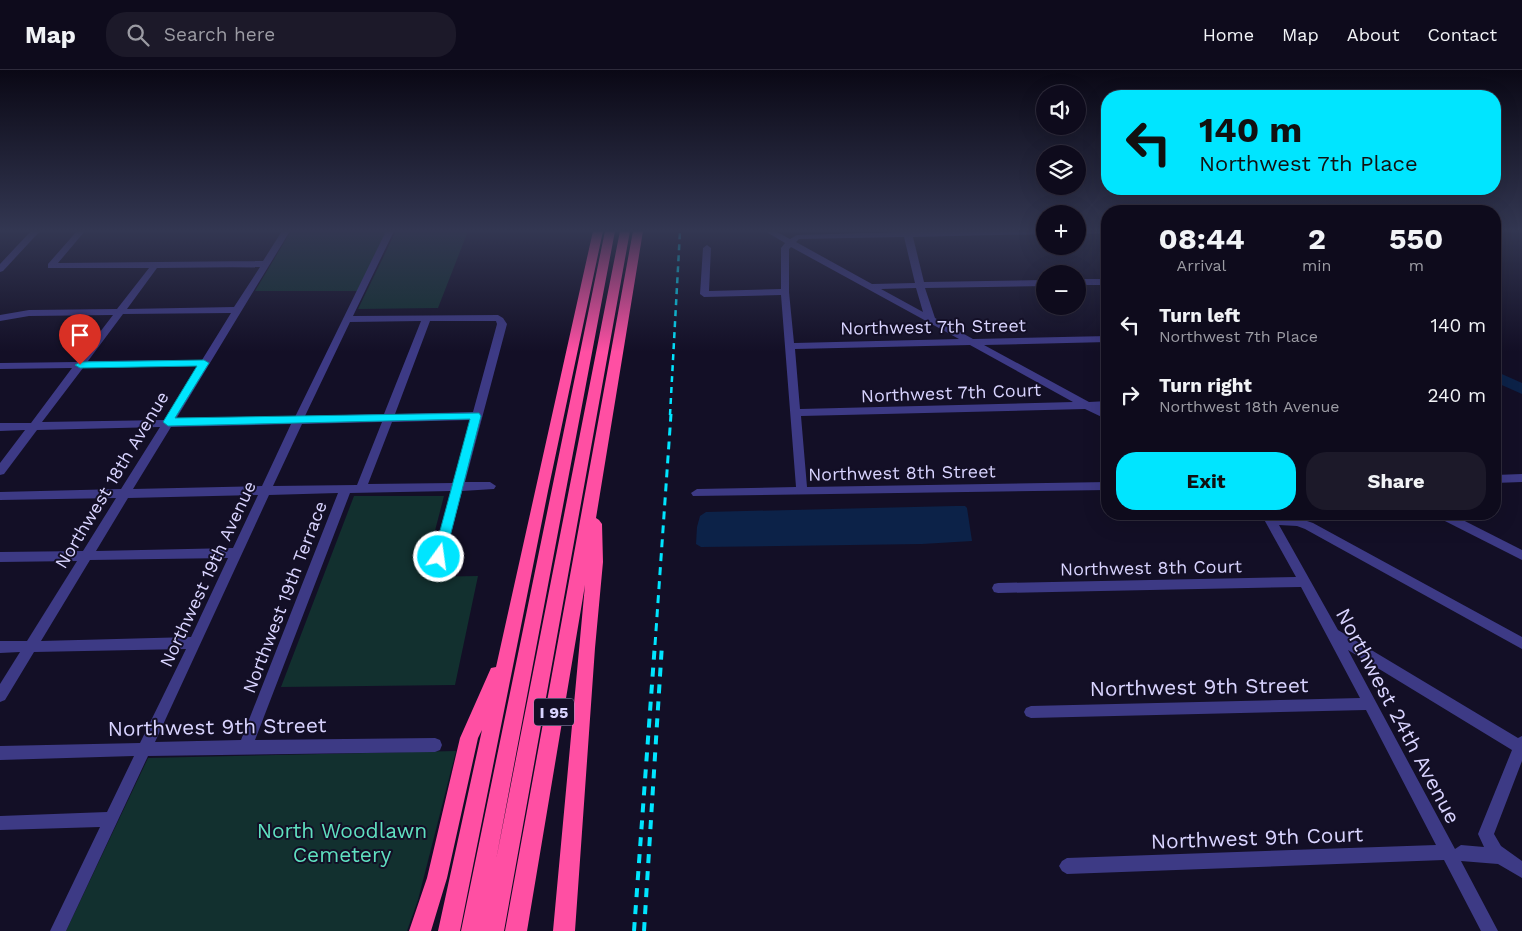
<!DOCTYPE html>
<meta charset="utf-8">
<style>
body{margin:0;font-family:"Work Sans",sans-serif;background:#1c1929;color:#f1f3f6;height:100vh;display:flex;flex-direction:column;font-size:19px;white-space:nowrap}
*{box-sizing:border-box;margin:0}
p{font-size:16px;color:#9b9ba3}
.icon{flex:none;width:28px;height:28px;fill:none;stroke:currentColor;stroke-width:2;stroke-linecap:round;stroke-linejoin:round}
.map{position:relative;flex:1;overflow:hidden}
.drawer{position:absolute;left:1101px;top:135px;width:400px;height:315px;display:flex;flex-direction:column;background:#0e0b1c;border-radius:20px;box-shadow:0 5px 20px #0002,0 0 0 1px #2e2b3b}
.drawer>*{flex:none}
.guide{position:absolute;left:1101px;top:20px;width:400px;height:105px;border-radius:20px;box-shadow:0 5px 20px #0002,0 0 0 1px #2e2b3b;background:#00e5ff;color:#111;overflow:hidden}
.controls{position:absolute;left:1036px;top:15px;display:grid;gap:10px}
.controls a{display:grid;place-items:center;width:50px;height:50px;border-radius:50%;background:#0e0b1c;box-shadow:0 5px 20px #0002,0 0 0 1px #2e2b3b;font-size:25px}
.pin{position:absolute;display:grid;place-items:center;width:42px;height:42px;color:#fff;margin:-51px -21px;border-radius:50% 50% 50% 0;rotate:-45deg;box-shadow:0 0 5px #0007}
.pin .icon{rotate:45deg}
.me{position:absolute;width:55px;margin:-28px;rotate:14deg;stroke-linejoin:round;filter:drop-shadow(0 0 4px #0008)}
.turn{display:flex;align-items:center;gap:18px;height:105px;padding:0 15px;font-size:22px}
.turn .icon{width:65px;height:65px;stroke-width:2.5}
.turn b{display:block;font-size:35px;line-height:42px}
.eta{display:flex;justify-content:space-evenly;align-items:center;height:85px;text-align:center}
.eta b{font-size:30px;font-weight:700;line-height:35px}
.cta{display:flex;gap:10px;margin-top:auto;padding:10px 15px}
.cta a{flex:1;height:58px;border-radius:20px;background:#00e5ff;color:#111;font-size:20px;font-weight:700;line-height:58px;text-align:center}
.cta a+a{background:#1c1929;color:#f1f3f6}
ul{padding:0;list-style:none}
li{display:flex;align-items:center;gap:15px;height:70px;padding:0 15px}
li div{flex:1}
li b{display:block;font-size:19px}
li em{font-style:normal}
header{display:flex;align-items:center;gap:30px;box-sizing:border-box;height:70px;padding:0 25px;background:#0e0b1c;border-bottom:1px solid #2e2b3b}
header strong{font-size:24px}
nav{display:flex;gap:28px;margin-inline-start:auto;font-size:18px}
.search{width:350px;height:45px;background:#1c1929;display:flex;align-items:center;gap:12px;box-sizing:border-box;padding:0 18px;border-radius:20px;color:#9b9ba3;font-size:19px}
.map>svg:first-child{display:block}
.green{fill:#12302f}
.water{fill:#0c2248}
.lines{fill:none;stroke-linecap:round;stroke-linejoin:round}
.river{fill:#0c2248;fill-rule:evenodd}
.minor{fill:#3d3a85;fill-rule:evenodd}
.highway{fill:#ff4fa3;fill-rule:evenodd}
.rail-far2{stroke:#00e5ff;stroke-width:2.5;stroke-dasharray:6 5;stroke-linecap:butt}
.rail-far1{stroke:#00e5ff;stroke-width:3;stroke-dasharray:8 6;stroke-linecap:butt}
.rail{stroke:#00e5ff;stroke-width:4;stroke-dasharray:9 8;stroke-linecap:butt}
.route{fill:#00e5ff;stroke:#0095a6}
.labels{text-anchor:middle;stroke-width:4;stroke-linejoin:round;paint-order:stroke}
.shield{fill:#130f26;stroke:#9e99be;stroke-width:1}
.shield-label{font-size:16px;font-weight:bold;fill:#d9d4ff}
.street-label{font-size:18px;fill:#d9d4ff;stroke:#130f26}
.near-street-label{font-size:21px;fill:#d9d4ff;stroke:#130f26}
.near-park-label{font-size:21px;fill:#5fe0c0;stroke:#130f26}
</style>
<header>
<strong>Map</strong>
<div class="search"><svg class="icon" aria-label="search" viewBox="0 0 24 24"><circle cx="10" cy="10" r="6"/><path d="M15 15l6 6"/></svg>Search here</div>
<nav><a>Home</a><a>Map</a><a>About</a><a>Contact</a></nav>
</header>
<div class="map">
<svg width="1522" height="861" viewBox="0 0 1522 861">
<rect width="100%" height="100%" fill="#130f26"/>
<g class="green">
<path d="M291,161H386L358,221H255Z"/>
<path d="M396,161H468L438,238L358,239Z"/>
<path d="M354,426H444L423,507L478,506L455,615L281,617Z"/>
<path d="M456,681L418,830L407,861H66L148,688Z"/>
</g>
<path class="water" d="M955,436H965L967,438L972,471L922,474L701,477L696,474L697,457L700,446L706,442Z"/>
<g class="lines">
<path class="river" d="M1495,301L1522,313V324L1495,312Z"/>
<g class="minor">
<path d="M31,161H40L3,201L0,202V194Z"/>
<path d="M77,161H85L58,193L263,191L282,161H290L176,349L295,347L386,161H394L353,246L498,245L503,248L507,254L465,412H490L496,416L494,419L462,421L445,487L443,490L439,492L435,490L433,487L451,421L350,423L255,670L435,668L440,670L442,675L440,680L435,682L148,686L66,861H50L100,757L0,760V746L107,742L134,686L0,690V676L140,673L186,579L34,582L5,630L0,632V614L20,582L0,583V571H27L77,491L0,492V482L83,481L116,428L0,430V422L121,419L160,357L37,360L4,404L0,405V393L25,360L0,361V353H31L72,298L0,299V293L77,292L113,245L29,246L0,251V245L29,240L117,239L149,198H48V194ZM260,197L234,237L127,239L157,198ZM231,243L202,290L88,291L123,244ZM421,251L384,344L305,346L350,252ZM430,251H496L497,254L473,342L395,344ZM198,296L165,350L42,352L83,298ZM471,350L454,413L368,414L392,352ZM382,352L357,415L273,416L302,354ZM291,354L262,416L133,419L171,357ZM338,423L241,670L155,672L269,425ZM258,425L233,478L96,481L128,428ZM228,488L191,567L41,571L90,490Z"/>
<path d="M765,161H775L790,169L797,165L903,162V161H1045V164L913,167L924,212L1045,210V216L925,218L935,248L973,269L1108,266V272L984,275L1089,332L1108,331V339H1101L1108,342V350L1085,339L801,346L807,417L1108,412V420L693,426L691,423L697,419L796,417L781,225L704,227L700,224L703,178L707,175L711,178L709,221L781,219V178L785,173ZM904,167L915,213L872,214L796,172L799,169ZM791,177L959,269L794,273L789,222V179ZM916,218L923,242L881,219ZM970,275L1073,332L800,339L795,279Z"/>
<path d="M1078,161H1108V163L1078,164Z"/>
<rect x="1078" y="209" width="30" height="6"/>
<path d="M1522,404V412L1495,413V405Z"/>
<path d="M1261,444L1298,448L1313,453L1522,567V579L1305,459L1297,456L1279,455L1338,560L1518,668L1522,666V691L1494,764L1501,776L1522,791V808L1498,794L1461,791L1498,861H1481L1444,790L1067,804L1062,801L1059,796L1062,791L1067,788L1436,775L1366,640L1031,648L1026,646L1024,642L1026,638L1031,636L1360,628L1301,517L998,523L994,522L992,518L994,514L998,513L1296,507ZM1348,580L1512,680L1478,764L1484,777L1461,775L1455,779Z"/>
<path d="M1435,444H1451L1522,480V490L1437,447Z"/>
</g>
<g class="highway">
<path d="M593,161H603L548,421L460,861H438L482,660L478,668L447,808L431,861H409L427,808L460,668L491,598L496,597Z"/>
<path d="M605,161H615L496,790L620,161H630L504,861H461Z"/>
<path d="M633,161H643L596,448L599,450L602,454L603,492L595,578L575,861H553L585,515L527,861H505Z"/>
</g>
<path class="rail-far2" d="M670,345L680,161"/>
<path class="rail-far1" d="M655,575L671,344"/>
<g class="rail">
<path d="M634,861L655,573"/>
<path d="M644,861L662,574"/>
</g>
</g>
<linearGradient id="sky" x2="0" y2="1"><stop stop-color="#0a0815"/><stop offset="0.57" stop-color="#333752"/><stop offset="1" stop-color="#333752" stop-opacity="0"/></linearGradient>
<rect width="1522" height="282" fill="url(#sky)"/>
<path class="route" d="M204,290L209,293L175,348L479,343L481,346L444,490H435L433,487L470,349L168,356L163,352L197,296L80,298L75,295L80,292Z"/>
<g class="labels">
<rect class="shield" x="534" y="628.5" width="40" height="27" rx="4"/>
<g class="shield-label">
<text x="554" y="648">I 95</text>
</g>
<g class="street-label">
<text transform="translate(933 257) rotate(-1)" y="6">Northwest 7th Street</text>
<text transform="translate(951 323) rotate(-2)" y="6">Northwest 7th Court</text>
<text transform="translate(902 403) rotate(-1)" y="6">Northwest 8th Street</text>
<text transform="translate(112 410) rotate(-59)" y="6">Northwest 18th Avenue</text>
<text transform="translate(1151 498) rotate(-1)" y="6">Northwest 8th Court</text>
<text transform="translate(208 504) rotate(-65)" y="6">Northwest 19th Avenue</text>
<text transform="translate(285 527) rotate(-69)" y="6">Northwest 19th Terrace</text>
</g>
<g class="near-street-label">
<text transform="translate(1199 617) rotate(-1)" y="7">Northwest 9th Street</text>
<text transform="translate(1398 646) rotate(62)" y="7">Northwest 24th Avenue</text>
<text transform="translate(217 657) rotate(-1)" y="7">Northwest 9th Street</text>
<text transform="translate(1257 768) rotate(-2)" y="7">Northwest 9th Court</text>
</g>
<g class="near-park-label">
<text x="342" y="768">North Woodlawn<tspan x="342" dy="24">Cemetery</tspan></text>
</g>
</g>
</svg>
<div class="controls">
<a><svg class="icon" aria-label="sound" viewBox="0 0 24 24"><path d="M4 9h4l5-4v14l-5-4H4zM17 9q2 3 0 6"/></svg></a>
<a><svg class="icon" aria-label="layers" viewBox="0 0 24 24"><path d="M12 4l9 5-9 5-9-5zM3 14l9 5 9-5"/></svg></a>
<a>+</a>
<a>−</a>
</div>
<div class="pin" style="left:80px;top:295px;background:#d93025"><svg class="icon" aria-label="arrive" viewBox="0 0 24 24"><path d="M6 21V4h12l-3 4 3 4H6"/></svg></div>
<svg class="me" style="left:439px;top:487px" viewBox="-20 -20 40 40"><circle r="17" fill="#00e5ff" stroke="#fff" stroke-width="3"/><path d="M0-11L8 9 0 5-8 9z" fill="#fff"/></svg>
<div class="guide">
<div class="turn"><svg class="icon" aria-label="left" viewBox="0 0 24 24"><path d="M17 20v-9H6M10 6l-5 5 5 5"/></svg><div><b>140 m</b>Northwest 7th Place</div></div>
</div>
<section class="drawer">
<div class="eta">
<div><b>08:44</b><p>Arrival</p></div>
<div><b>2</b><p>min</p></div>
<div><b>550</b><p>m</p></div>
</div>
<ul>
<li><svg class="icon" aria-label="left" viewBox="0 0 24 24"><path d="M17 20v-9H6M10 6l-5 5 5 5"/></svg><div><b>Turn left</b><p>Northwest 7th Place</p></div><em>140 m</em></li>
<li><svg class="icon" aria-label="right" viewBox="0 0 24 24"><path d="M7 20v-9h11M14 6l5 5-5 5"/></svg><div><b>Turn right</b><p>Northwest 18th Avenue</p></div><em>240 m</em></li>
</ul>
<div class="cta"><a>Exit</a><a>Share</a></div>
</section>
</div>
